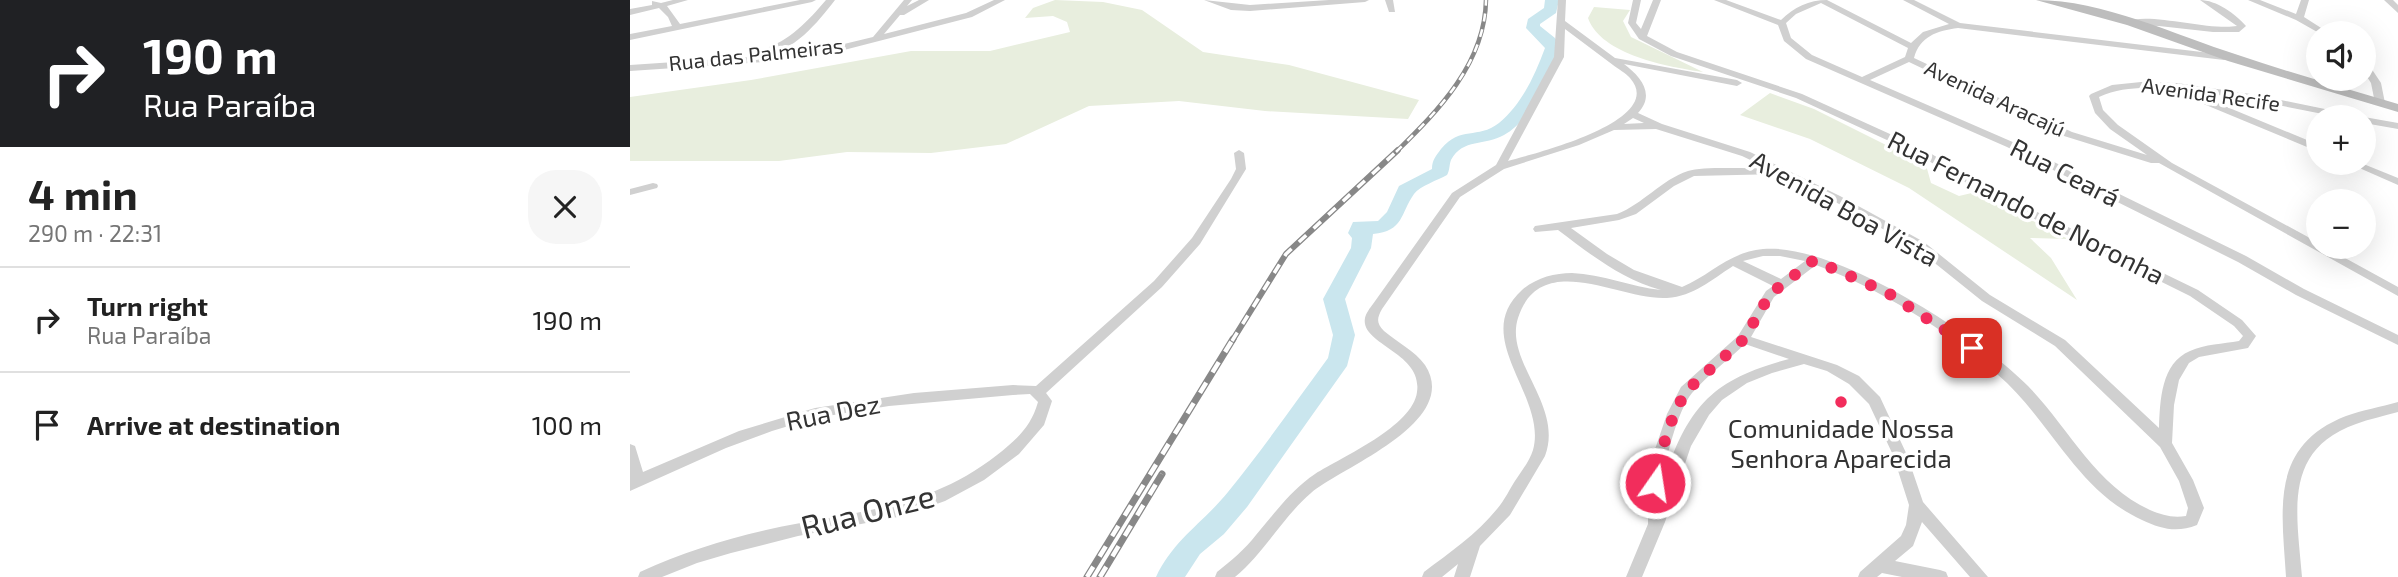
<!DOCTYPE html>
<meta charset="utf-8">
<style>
body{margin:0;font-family:"Exo 2",sans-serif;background:#f6f6f6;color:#222;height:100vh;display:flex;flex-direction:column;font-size:26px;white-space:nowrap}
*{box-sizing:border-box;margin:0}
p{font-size:23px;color:#767676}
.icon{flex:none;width:38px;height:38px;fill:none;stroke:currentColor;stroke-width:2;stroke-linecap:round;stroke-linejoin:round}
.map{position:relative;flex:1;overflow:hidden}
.sheet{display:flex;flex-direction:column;background:#fff;width:630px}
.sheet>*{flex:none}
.top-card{background:#202124;color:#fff;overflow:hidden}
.controls{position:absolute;left:1676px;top:21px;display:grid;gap:14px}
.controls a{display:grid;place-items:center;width:70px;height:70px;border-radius:50%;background:#fff;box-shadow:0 7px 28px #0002;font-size:35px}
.pin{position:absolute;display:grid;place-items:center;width:60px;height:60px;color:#fff;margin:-30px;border-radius:14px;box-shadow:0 4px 10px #0006}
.me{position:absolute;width:77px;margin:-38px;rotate:13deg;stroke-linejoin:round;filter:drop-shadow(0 0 5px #0008)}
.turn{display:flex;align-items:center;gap:24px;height:147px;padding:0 28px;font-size:32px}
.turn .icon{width:91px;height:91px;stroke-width:2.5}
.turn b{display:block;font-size:49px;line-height:60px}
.round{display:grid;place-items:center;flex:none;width:74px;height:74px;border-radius:28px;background:#f6f6f6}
.summary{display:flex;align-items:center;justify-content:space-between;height:119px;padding:0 28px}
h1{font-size:42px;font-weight:700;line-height:52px}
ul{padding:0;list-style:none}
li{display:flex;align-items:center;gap:21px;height:105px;padding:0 28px;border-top:2px solid #e0e0e0}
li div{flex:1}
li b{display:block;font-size:26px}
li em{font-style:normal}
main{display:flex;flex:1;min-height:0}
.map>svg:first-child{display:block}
.green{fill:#e8eede}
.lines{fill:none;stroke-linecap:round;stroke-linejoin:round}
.river{fill:#cae6ee;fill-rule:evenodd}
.street{fill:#d0d0d0;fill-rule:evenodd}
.secondary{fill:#bdbdbd;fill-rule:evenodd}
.rail-far2-casing{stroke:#888;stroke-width:4.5}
.rail-far1-casing{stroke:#888;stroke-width:6}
.rail-casing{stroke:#888;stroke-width:7}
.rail-far2{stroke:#fff;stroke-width:2.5;stroke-dasharray:8;stroke-linecap:butt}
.rail-far1{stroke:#fff;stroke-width:3.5;stroke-dasharray:10;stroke-linecap:butt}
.rail{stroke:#fff;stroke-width:4.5;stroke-dasharray:12;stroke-linecap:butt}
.route{stroke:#f22d5c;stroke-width:12;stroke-dasharray:0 21.6}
.poi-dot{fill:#f22d5c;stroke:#fff;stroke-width:2.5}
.labels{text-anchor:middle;stroke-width:7;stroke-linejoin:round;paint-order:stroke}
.far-street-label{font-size:21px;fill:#333;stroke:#fff}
.street-label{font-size:26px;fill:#333;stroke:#fff}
.poi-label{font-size:26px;fill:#333;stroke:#fff}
.near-street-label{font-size:32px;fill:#333;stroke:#fff}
</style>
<main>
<section class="sheet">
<div class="top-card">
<div class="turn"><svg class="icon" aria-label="right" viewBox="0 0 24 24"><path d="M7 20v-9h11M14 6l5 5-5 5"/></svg><div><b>190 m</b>Rua Paraíba</div></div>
</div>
<div class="summary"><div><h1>4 min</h1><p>290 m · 22:31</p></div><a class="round"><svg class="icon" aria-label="close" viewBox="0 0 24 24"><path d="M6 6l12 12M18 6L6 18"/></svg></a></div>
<ul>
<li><svg class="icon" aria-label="right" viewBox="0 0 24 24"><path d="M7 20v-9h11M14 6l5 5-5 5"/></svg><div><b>Turn right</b><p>Rua Paraíba</p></div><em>190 m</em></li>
<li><svg class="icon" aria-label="arrive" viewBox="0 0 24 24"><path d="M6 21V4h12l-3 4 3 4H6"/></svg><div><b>Arrive at destination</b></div><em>100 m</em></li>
</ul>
</section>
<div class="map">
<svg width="1768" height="577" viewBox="0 0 1768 577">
<rect width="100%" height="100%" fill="#fff"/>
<g class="green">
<path d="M425,0L473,2L512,10L573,52L659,65L789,100L778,119L635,111L549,101L459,106L376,144L301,153L217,152L149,161H0V97L121,80L281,51H360L440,32L437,22L423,16L395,18L403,8Z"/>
<path d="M964,7L1000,10L993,21L1001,37L1073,72C1039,67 971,55 958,18Z"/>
<path d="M1140,93L1184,109L1296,165L1301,183L1329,196L1346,192L1438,239L1400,238L1421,258L1447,300L1279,188L1180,139L1110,115Z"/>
</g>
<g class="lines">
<path class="river" d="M915,0H929L926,13L910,24V26L925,38L931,48C920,78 903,118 874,135C855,146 833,138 821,160C819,165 820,170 817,175C808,180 790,186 784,194C770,214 774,231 743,234L741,248L715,299L725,335L717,366L617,507L594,534L570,554L555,577H526C544,539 573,523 598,492C633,449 665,403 698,358L703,335L693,299L721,248L722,238L718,233L723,222L748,221L757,212L769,186L802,169C802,160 806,156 811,149C831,125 847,140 869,123C892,104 905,75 915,48L896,28L898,19L914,8Z"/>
<g class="street">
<path d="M43,0H58L37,6L50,24L170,0H186L182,2L0,40V34L42,26L38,17L29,8L0,15V9L22,5V1L31,3Z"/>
<path d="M196,0H205C188,22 162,55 131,54V50C160,41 177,22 196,0Z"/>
<path d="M274,0H282L277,6L289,0H299L274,15H270L254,34L336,13L364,0H375L342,17L214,50L147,61L0,71V65L147,55L214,44L243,37Z"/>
<path d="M574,0L620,5L699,0H739L735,2L620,11L601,10Z"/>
<path d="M755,0H763L765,12H759Z"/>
<path d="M928,0H936L935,21L985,58L1107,80L1112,83L1107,86L994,64C1010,76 1026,94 1008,113L1032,124L1120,152L1210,196L1294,242L1360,295L1435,340L1529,428C1530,401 1531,363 1560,351C1575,344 1593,344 1609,341L1613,336L1604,326L1560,296L1362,198L1285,153L1166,98L1041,56L1009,39L998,23L1003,0H1011L1006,23L1011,29L1023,0H1031L1017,36L1047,52L1172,94L1293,149L1370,194L1568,290L1612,320L1626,336L1618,348L1569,357L1559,363L1549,380L1544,405L1542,443L1563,480L1574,508L1567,525C1547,533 1531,529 1512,520C1446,490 1420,419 1367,374C1315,329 1250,289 1186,265L1144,297L1121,337L1207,365L1229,376L1250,397L1277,455L1293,502L1358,577H1340L1292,522L1283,546L1265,561L1310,570L1316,572L1318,577H1272L1252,573L1247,577H1228L1230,572L1271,536L1276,525L1279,505L1263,455L1239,404L1219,384L1197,371L1174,364L1142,373L1117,383L1092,400L1079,415L1061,446L1035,522L1012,577H996L1018,524V483L1020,464L1037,414L1051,387L1108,336L1136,291L1143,286L1103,266C1081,280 1064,296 1037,298C990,301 911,248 888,318C874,362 934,405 915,456L880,515L850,546L840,577H824L828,564L812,577H792L794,572C819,553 847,534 867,509C875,500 880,488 887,478C893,469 900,460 903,450C918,396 839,338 892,290C906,278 924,273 942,273C972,274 1001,287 1031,290C991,279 960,254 928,230L905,232L903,229L905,226L987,214C1013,204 1031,180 1058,171C1073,166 1118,169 1137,168L1112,156L1026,129L984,130L949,145L874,169L830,197L752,309C747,318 746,323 754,331C767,342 785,351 795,365C832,422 712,467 681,493C652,518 635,552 605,577H585L587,572C601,561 615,549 626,535C645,513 661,490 685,474C712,457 783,426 787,392C793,352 730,345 735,318C736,313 740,308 743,304L822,193L866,165L924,57ZM935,29C951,41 967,53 983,65C988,69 996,73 1000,78C1038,121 903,154 878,161L934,57ZM1003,118L1014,123L994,124ZM1149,174L1202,200L1286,248L1352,301L1425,346L1530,447L1549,481L1558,508L1556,516C1542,518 1532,515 1520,510C1464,484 1439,428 1398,386C1349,336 1204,242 1133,249C1099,252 1081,275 1052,287L1004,270L977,254L941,228L989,220L1006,214L1044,186L1064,176ZM1133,256H1150L1175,261L1151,279L1113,261ZM1115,344L1159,359C1081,380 1059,406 1033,481C1035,459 1048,410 1062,393C1078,375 1098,360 1115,344Z"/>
<path d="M1084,0H1096L1151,20C1164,7 1179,0 1197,0L1281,43L1293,32L1319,24L1273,0H1284L1330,23L1597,55V59L1594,60L1328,28C1307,31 1290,36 1284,58L1442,132L1517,155L1480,129L1465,113L1459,96L1461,94L1482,85L1511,82L1547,83L1627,95L1724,115L1726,117H1708L1627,101L1556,90L1689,145V152L1547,93V89C1519,88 1495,85 1469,97L1473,110L1488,125L1542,163L1689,243V247H1695L1768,287V296L1529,163H1521L1434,136L1279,62L1240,80L1385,143L1616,256L1674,289L1768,335V345L1666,295L1608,262L1377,147L1176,59L1154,41L1148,25ZM1191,3L1278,48L1275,57L1232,77L1182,55L1161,38L1156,23L1166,14Z"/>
<path d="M1570,0C1586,0 1606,14 1616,26L1609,32H1583L1529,26L1501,25L1497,22C1516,11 1579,31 1607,26Z"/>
<path d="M1618,0H1630L1666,14L1671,0H1679L1674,17L1699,33H1689L1666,20Z"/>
<path d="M1754,0H1763L1768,5V13Z"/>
<path d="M1734,61L1737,62L1751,83L1755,103L1753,105L1750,106L1745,103L1741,83L1734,72Z"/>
<path d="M1733,117H1734L1768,123V129L1734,123Z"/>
<path d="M609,150L614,153L616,169L570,244L532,287L416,393L422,401L414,425L389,454L354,480L315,501L273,516L168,536L101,553L67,563L32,577H8L10,572C51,553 93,540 136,530C220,511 296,511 367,455C387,439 401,427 408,402L400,394L383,395L259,406L185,418L142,431L96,448L0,491V444L5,446L13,472L109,431L185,408L284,393L383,385L406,386L524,281L562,238L601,179L606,169L604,153Z"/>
<path d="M1718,163H1731L1768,178V185Z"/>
<path d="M23,183L27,184L28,186L27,188L0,195V189Z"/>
<path d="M1768,402V412C1754,416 1739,419 1726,424C1652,450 1667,514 1672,577H1656C1652,510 1639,446 1716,416C1732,410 1751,407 1768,402Z"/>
</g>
<path class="secondary" d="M1406,0C1473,0 1545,35 1608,55C1661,73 1715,88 1768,104V112L1598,61L1497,25Z"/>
<defs>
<path id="rail-far2" d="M766,152C809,110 855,63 856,0"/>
<path id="rail-far1" d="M602,341L656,254L768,150"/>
<g id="rail">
<path d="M457,577L603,339"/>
<path d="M470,577L532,474"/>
</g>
</defs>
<use href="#rail-far2" class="rail-far2-casing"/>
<use href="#rail-far1" class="rail-far1-casing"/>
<use href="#rail" class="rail-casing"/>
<use href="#rail-far2" class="rail-far2"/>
<use href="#rail-far1" class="rail-far1"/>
<use href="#rail" class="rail"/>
</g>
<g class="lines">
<path class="route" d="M1025,483L1027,464L1044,414L1056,391L1114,339L1140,294L1184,260L1258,293L1342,348"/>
</g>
<circle class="poi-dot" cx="1211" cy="402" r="7"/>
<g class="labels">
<g class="far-street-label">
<text transform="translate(126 55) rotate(-6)" y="7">Rua das Palmeiras</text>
<text transform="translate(1581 95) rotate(8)" y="7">Avenida Recife</text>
<text transform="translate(1365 99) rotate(25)" y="7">Avenida Aracajú</text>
</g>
<g class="street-label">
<text transform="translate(1435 173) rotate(27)" y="9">Rua Ceará</text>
<text transform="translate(1396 208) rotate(27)" y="9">Rua Fernando de Noronha</text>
<text transform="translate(1214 209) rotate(29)" y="9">Avenida Boa Vista</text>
<text transform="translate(203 413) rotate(-11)" y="9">Rua Dez</text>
</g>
<g class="poi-label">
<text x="1211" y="438">Comunidade Nossa<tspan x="1211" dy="30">Senhora Aparecida</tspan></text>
</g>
<g class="near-street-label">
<text transform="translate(238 512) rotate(-14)" y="11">Rua Onze</text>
</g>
</g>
</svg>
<div class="controls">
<a><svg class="icon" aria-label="sound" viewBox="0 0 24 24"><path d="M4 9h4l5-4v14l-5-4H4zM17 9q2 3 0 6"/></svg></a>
<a>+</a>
<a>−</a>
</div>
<div class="pin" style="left:1342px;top:348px;background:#d93025"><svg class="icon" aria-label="arrive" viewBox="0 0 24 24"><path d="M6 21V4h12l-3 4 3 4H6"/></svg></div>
<svg class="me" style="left:1025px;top:483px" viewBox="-20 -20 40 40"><circle r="17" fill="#f22d5c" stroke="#fff" stroke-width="3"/><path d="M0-11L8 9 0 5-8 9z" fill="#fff"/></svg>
</div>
</main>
